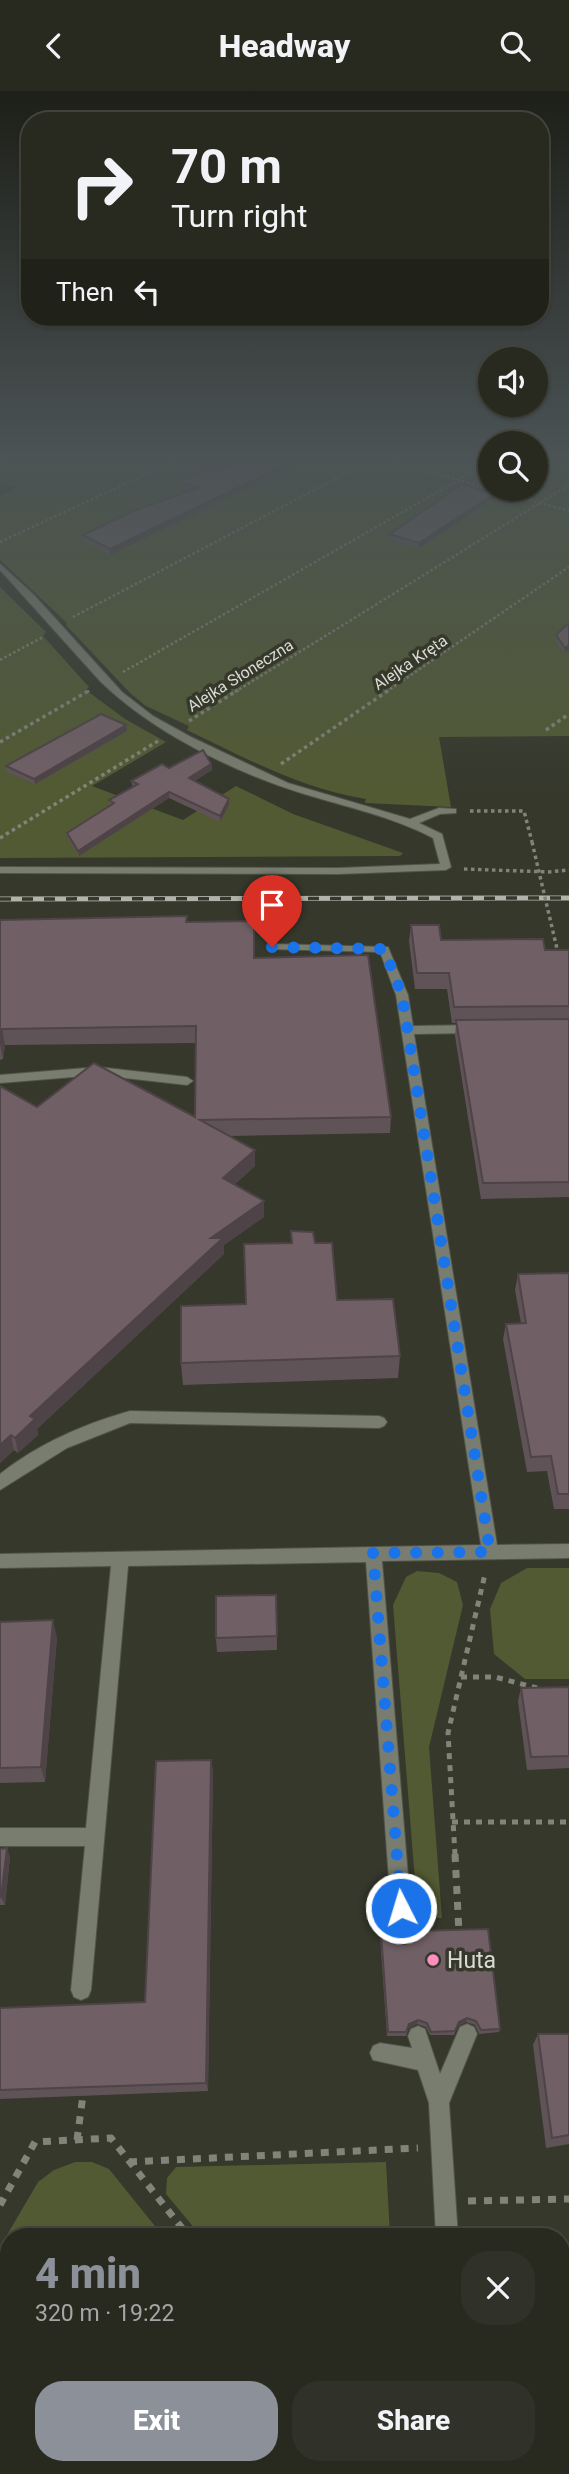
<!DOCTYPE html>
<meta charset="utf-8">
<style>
body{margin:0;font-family:Roboto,sans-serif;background:#303229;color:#f1f3f6;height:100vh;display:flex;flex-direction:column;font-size:26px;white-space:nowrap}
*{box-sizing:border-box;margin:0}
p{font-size:23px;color:#a5a7a5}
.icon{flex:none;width:38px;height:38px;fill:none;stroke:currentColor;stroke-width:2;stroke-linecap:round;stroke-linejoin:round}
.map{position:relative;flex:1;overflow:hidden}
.details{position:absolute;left:0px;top:2137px;width:570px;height:247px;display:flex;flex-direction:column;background:#282a20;border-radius:28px 28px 0 0;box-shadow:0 2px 5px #0004,0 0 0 2px #44463e}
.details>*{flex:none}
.top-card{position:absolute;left:21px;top:21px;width:528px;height:214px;border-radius:28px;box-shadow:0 2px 5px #0004,0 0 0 2px #44463e;background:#282a20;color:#f1f3f6;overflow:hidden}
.buttons{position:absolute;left:478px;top:256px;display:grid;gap:14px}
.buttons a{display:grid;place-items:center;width:70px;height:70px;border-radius:50%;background:#282a20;box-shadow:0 2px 5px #0004,0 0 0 2px #44463e;font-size:35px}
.pin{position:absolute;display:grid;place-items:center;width:60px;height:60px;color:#fff;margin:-72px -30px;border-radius:50% 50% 50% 0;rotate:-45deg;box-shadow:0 0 7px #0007}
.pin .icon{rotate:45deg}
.me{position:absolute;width:77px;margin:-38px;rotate:355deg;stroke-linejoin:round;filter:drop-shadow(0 0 5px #0008)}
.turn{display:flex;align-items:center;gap:24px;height:147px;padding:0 35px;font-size:32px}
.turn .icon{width:91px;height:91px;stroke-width:2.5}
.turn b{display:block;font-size:49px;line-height:60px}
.then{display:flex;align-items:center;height:66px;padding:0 35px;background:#0003;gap:14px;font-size:26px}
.round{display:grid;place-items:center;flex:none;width:74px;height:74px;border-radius:28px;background:#303229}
.head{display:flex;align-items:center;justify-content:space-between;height:119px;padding:0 35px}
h1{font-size:42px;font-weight:800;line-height:52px;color:#8c9099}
.primary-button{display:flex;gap:14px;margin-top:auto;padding:14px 35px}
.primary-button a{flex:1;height:80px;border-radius:28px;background:#8c9099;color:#fff;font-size:28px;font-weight:800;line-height:80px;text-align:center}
.primary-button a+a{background:#303229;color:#f1f3f6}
header{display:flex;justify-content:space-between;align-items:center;height:91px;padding:0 35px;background:#282a20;font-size:32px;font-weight:800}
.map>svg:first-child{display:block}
.green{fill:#525a33}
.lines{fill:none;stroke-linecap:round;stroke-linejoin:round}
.service-casing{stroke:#515449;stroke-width:2}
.path-far3{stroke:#818479;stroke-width:2.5;stroke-dasharray:2.5 2.5;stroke-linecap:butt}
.path-far2{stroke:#818479;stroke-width:3.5;stroke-dasharray:3.5 3.5;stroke-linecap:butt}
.path-far1{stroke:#818479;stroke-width:5;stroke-dasharray:6 6;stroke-linecap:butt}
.path{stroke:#818479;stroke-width:7;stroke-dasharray:8 8;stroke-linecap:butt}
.service{fill:#797d6f;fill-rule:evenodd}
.rail-casing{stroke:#b2b4ab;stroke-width:5}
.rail{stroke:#35382b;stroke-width:3.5;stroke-dasharray:11;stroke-linecap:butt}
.path-bridge{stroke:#818479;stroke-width:3.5;stroke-dasharray:3.5 3.5;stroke-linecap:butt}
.wall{fill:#605358}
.shaded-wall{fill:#4e4347}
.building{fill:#706066;stroke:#4e4347;stroke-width:2}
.route{stroke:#1a73e8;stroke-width:12;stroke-dasharray:0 21.6}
.poi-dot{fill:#fe8ebd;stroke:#35382b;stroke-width:2.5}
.labels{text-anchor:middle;stroke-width:7;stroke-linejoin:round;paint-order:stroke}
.far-street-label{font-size:16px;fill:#dadcd4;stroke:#35382b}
.near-poi-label{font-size:23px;fill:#dadcd4;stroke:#35382b;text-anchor:start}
</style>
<header><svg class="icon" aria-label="back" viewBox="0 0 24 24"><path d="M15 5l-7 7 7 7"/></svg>Headway<svg class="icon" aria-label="search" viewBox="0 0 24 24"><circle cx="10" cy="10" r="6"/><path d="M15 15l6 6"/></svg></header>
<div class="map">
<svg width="569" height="2383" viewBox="0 0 569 2383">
<rect width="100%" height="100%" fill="#35382b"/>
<g class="green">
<path d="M0,367H490V397H536V367H569V645L439,646L451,716L365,712L366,708C302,698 245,667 187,639L189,635L146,615L131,603L66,534L67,532L0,469V405L16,397L0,392Z"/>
<path d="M0,496L46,541L43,545L89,596L86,599L125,628L166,651L92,695L183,729L236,695L293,723L403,762L400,765L0,767Z"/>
<path d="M527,1477H569V1588H525L494,1563L490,1518L501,1492Z"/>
<path d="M417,1480L439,1482L457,1491L463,1514L429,1656L442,1827H418L393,1514L406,1486Z"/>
<path d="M75,2071H92L109,2078L163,2145L9,2146V2375H321L317,2383H0V2156L38,2091L54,2079Z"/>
<path d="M386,2071L390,2145H201L166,2103L167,2087L176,2076Z"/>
<rect x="562" y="2183" width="7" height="179"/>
</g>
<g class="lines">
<defs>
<g id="service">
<path d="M0,473L34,504L122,601L153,625L191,646L288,692L410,728L439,717L456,718V722L440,723L419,732L442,743L451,776L446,779L339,783L0,782V776L339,777L440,773L433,747C391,725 346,716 301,702C233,681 151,640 100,590L0,479Z"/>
<path d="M272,853L388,856L408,904L413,935L473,934L479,938L473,942L414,943L497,1454L569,1453V1467L382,1470L413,1845L410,1852L403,1855L396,1852L393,1845L366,1471L128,1475L91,1899L88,1906L81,1909L74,1906L71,1899L85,1755H0V1737H86L111,1475L0,1477V1463L481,1454L396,904L380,861L268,858V854Z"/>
<path d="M98,976L187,986L193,990L187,994L98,984L0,992V984Z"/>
<path d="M130,1320L379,1325L384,1327L387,1331L384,1335L379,1337L130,1332L67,1357L0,1399V1383C38,1353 84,1333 130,1320Z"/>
<path d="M467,1933L474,1936L477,1943L449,2012L458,2146H436L429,2012L418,1979L373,1969L370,1962L373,1955L380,1952L412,1957L408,1945L411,1938L418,1935L425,1938L440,1983L460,1936Z"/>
<path d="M455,2375H479L480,2383H456Z"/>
</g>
</defs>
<use href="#service" class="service-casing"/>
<g class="path-far3">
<path d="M380,367L569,420"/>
<path d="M0,372L12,367"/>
<path d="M0,451L181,367"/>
<path d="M73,526L375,367"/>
<path d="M0,569L43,546"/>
<path d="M123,581L490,371"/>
<path d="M87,601L91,599"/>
<path d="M235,601L569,394"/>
<path d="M386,601L569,476"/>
</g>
<g class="path-far2">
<path d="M189,630L238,599"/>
<path d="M546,639L569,623"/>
<path d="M0,651L90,599"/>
<path d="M281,673L389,599"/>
<path d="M470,720H524L532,751"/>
<path d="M0,747L158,650"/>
<path d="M464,778L548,781L569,779"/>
</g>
<g class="path-far1">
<path d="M461,1586H495L537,1597"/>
<path d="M452,1731H569"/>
<path d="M455,1764L448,1642L485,1483"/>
</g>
<g class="path">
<path d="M455,1763L459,1842"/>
<path d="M77,2049L83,2004"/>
<path d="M129,2071L418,2057"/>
<path d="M468,2110L569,2108"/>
<path d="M0,2114L35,2051L111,2047L189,2146"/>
<path d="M373,2375L379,2383"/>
</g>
<use href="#service" class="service"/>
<defs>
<path id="rail" d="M0,808L569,807"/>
</defs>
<use href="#rail" class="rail-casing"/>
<use href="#rail" class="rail"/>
<path class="path-bridge" d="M532,751L558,862"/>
</g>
<g class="wall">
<path d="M220,380L110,464L83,450V444L191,399L179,396V390Z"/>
<path d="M494,403L493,408L419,457L390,449V443Z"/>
<path d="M569,532V559L564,562L555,549L556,544Z"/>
<path d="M127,640L35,693L7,681L6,675Z"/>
<path d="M211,673L212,679L194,690L229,714L220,731L169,707L79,765L68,748L67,742L109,715V709L133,696L131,690L169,677Z"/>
<path d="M0,829L187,831L254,867L391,1026L390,1042L229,1045L255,1075L235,1093L264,1110V1126L224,1154V1163L37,1338L38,1344L18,1362L14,1359L0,1372V995L37,1016L195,1026L196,952L5,954L3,968L0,969Z"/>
<path d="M411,834L441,849L545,859H569V1106L481,1108L455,945L456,932H452L447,898H415L409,850Z"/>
<path d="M291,1140L315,1152L337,1209L400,1265L398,1287L183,1294L181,1272L246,1213L291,1153Z"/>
<path d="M569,1182V1418H554L547,1380L527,1381L503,1248L506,1233L521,1232L515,1199L518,1183Z"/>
<path d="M276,1504L277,1559L217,1561L216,1547Z"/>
<path d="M0,1531L57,1546L45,1691L0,1692Z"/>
<path d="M569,1596V1677L527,1679L518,1610L521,1597Z"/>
<path d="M211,1669L213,1681L208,2000L0,2008V1917L145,1911Z"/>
<path d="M0,1758L10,1766L5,1814H0Z"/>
<path d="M381,1842L396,1850L500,1938L499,1941L479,1943L475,1934L466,1931L458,1935L454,1944H430L426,1936L417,1933L409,1937L406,1945H387L380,1846Z"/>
<path d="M538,1943H569V2053L546,2057L533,1954Z"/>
</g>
<g class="shaded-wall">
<path d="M299,367H309L110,464V458Z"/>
<path d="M494,403L493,408L419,457V452Z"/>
<path d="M569,554V559L564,562L565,557Z"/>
<path d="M126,634L127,640L35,693L34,688Z"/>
<path d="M211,673L212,679L190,693L189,687Z"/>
<path d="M169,701V707L79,765L78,760Z"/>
<path d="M229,708V714L220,731V725Z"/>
<path d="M2,938L5,954L3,968L0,953Z"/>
<path d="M255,1059V1075L224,1103L223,1087Z"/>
<path d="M264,1110V1126L224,1154V1163L37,1338L38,1344L18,1362L15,1347L30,1325L211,1147Z"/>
<path d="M11,1344L14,1359L0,1372V1354Z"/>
<path d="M53,1529L57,1546L45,1691L41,1676Z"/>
<path d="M211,1669L213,1681L208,2000L206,1992Z"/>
<path d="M7,1757L10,1766L5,1814L1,1806Z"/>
<path d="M467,1927L466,1931L458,1935L459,1931Z"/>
<path d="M418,1929L417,1933L409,1937L406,1945L409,1933Z"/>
</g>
<g class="building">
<path d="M245,367H299L110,458L83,444L131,421L198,397L179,390L213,377L220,380Z"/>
<path d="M462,393L494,403L419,452L390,443Z"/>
<path d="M569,532V554L565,557L556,544Z"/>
<path d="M101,623L126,634L34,688L6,675Z"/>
<path d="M203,659L211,673L189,687L229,708L220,725L169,701L78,760L67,742L114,712L109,709L138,693L131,690L162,673L169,677Z"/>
<path d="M187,825L186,831L254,830V867L368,864L391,1026L200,1029L255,1059L223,1087L264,1110L211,1147H223L30,1325L35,1328L15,1347L11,1344L0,1354V995L37,1016L94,972L195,1026L196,935L2,938L0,952V829Z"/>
<path d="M411,834H439L441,849L543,848L545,859H569V915L454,916L449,882H417Z"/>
<path d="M569,928V1091L483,1092L456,929Z"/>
<path d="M291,1140L313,1141L315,1152H332L337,1209L393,1208L400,1265L181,1272V1215L246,1213L244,1153L292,1152Z"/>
<path d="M569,1182V1403H558L551,1365L531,1366L506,1233L526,1232L518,1183Z"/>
<path d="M276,1504L277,1545L216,1547V1505Z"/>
<path d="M53,1529L41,1676L0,1677V1531Z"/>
<path d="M569,1596V1665L531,1666L521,1597Z"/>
<path d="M211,1669L206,1992L0,1999V1917L145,1911L156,1670Z"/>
<path d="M7,1757L1,1806H0V1758Z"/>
<path d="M488,1838L500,1938L481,1939L476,1930L467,1927L459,1931L455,1940L431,1941L427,1932L418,1929L409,1933L406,1941H388L381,1842L391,1841L396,1850L405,1853L413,1849L416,1840Z"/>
<path d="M538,1943H569V2044L552,2047Z"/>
</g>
<linearGradient id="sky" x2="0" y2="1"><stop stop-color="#1d1f18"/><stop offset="0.52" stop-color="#4b5355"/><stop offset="1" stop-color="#4b5355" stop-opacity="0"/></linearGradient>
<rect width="569" height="701" fill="url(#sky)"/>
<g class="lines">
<path class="route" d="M272,856L384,858L402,904L490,1461L373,1462L401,1817"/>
</g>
<circle class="poi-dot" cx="433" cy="1869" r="7"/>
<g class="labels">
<g class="far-street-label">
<text transform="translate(410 571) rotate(-34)" y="6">Alejka Kręta</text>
<text transform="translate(240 584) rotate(-32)" y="6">Alejka Słoneczna</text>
</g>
<g class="near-poi-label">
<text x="447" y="1877">Huta</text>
</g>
</g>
</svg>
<div class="buttons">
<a><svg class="icon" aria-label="sound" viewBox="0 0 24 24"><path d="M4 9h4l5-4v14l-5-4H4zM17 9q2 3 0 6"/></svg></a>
<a><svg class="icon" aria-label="search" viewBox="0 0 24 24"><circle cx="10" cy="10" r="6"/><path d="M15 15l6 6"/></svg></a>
</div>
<div class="pin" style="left:272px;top:856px;background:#d93025"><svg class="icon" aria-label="arrive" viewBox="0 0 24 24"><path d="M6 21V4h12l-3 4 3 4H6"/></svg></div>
<svg class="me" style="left:401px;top:1817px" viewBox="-20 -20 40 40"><circle r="17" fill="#1a73e8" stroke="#fff" stroke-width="3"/><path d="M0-11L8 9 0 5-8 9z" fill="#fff"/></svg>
<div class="top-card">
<div class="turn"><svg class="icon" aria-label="right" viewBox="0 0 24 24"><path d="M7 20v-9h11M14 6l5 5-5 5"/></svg><div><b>70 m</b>Turn right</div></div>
<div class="then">Then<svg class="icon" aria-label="left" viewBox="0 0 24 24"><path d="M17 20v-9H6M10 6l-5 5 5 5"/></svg></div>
</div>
<section class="details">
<div class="head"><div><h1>4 min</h1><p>320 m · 19:22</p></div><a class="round"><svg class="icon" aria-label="close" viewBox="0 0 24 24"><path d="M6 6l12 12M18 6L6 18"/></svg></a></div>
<div class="primary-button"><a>Exit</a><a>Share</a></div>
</section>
</div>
